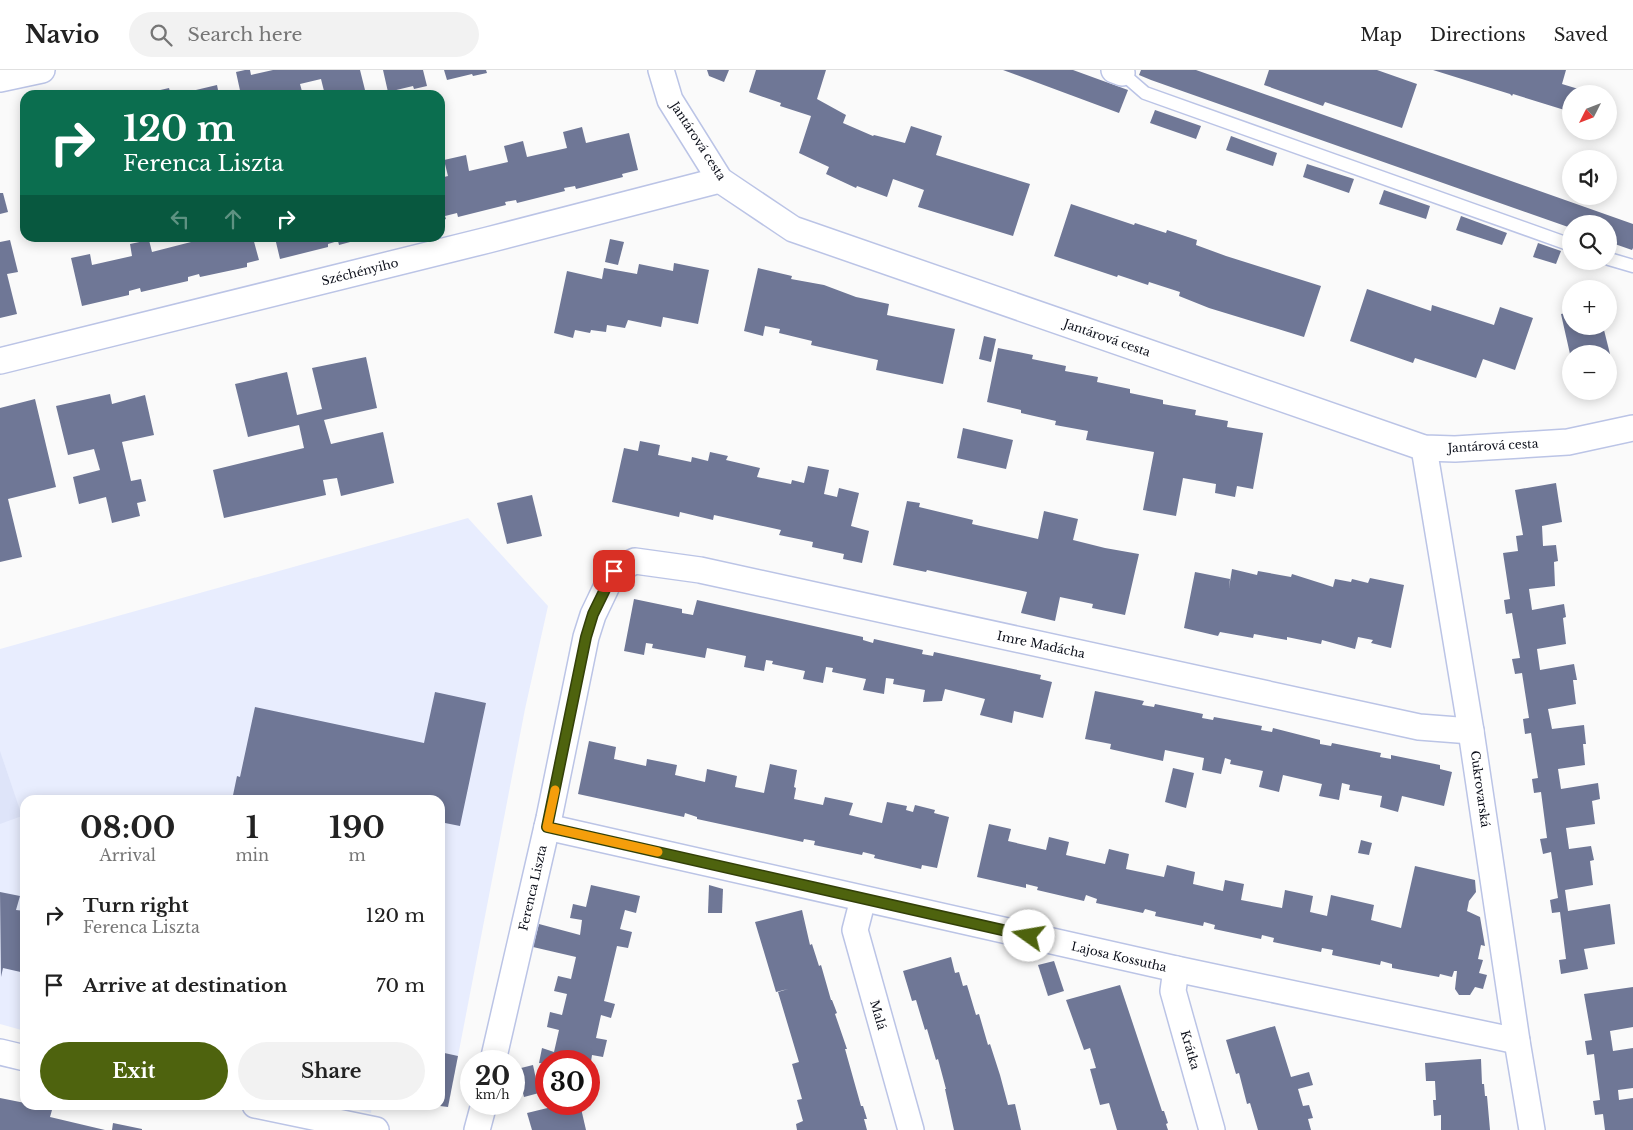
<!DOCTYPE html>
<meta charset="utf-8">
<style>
body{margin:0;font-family:"Libre Baskerville",serif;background:#f2f2f2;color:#222;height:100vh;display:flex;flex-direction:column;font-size:19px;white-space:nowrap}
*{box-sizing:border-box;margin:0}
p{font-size:16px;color:#767676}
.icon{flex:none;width:28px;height:28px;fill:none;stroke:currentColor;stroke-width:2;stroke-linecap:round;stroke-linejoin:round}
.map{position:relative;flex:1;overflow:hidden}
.side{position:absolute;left:20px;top:725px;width:425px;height:315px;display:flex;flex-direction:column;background:#fff;border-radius:15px;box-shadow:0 2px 12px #0003}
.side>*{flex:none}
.banner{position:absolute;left:20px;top:20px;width:425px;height:152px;border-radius:15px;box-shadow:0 2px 12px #0003;background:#0b6e4f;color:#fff;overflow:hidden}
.needle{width:32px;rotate:228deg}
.controls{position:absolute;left:1562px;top:15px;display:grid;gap:10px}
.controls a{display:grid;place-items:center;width:55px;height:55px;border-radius:50%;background:#fff;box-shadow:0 2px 12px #0003;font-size:25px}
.speed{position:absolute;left:460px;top:980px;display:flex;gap:10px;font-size:25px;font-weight:700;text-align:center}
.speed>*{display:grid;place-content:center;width:65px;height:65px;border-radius:50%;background:#fff;box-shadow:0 2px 12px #0003;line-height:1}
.speed small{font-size:12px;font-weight:400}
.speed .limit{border:8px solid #d22;background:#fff;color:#111}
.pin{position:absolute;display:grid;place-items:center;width:42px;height:42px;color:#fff;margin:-21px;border-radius:10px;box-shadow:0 2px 8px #0006}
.me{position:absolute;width:55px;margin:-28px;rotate:283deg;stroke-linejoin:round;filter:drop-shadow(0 0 4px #0008)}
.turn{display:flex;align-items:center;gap:18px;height:105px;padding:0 20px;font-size:22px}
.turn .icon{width:65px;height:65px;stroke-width:2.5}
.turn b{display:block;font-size:35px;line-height:42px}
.lanes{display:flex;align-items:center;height:48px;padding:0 20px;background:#0003;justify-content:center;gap:25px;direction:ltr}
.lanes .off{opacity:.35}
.eta{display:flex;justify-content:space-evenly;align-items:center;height:85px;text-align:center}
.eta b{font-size:30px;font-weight:700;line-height:35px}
.primary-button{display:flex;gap:10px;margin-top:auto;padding:10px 20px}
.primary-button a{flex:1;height:58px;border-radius:30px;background:#4e630e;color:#fff;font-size:20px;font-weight:700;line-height:58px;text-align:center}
.primary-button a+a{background:#f2f2f2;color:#222}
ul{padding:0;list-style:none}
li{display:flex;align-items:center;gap:15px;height:70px;padding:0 20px}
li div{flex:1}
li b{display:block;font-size:19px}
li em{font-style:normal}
header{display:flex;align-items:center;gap:30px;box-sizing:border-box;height:70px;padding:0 25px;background:#fff;border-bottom:1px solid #e0e0e0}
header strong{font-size:24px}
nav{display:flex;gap:28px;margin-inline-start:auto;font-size:18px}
.search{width:350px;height:45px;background:#f2f2f2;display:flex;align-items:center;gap:12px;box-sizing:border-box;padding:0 18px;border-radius:28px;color:#767676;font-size:19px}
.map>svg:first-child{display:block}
.built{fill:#e8edfe}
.green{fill:#dee4f9}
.building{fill:#6f7796}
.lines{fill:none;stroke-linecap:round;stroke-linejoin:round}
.service-casing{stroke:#bbc4e6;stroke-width:15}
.minor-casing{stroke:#bbc4e6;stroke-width:28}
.service{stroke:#fff;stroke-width:12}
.minor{stroke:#fff;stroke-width:25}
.route-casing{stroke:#334009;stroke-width:12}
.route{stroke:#4e630e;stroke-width:9}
.slow{stroke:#f59e0b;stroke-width:9}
.labels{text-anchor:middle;stroke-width:5;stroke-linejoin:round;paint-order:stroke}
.street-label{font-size:12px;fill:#0c0f1a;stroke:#fff}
</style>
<header>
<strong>Navio</strong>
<div class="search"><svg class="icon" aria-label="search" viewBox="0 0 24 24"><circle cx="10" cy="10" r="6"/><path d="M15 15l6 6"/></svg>Search here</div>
<nav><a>Map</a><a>Directions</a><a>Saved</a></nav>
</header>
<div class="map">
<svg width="1633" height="1060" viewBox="0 0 1633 1060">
<rect width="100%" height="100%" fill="#fafafa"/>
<g class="built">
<path d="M468,448L548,536L525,639L458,986L440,982V730H25V961L0,954V579Z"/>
<path d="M336,1035H372L371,1043Z"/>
</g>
<path class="green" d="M0,681L22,746L0,754Z"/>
<g class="building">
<path d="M245,0H250L251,5L273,0H360L365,20L346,25H325L321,9L300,14L303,25H241L236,2Z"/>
<path d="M383,0H423L427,16L414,19L413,16L388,22Z"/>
<path d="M444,0H486L487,3L473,6L472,4L447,10Z"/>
<path d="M707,0H729L724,12L709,6Z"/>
<path d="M756,0H826L817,29L846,45L843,53L873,66L874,65L905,73L911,56L942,66L936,85L1030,114L1013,166L918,137L924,120L893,109L887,127L857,116L856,118L826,104L829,97L799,83L811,46L780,36L781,33L749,22Z"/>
<path d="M1003,0H1073L1128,20L1119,43Z"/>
<path d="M1141,0H1196L1633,154V178L1632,180L1609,172V154H1571V158L1151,10L1139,5Z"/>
<path d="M1269,0H1377L1417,14L1402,58L1325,32L1323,36L1264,15Z"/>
<path d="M1433,0H1566L1562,14L1585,21L1584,24H1571V42L1513,24L1512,26L1510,24Z"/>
<path d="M217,15L219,25H179V24Z"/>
<path d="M169,18L171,25H157L156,21Z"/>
<path d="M1155,40L1201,56L1196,69L1150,53Z"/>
<path d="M582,57L586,73L629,63L638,100L622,104L623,107L576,119L575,116L564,118L565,121L517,133L516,130L505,132L506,135L458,147L457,143L445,146L446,149L440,151V108L448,106L444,90L466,85L469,101L508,92L504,76L523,71L527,87L567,78L563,62Z"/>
<path d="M1231,66L1277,83L1273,96L1226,80Z"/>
<path d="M1307,94L1354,109L1349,123L1303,107Z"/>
<path d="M1384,120L1430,136L1426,149L1379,134Z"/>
<path d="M0,123H3L8,142L0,144Z"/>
<path d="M1071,134L1134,155L1135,153L1166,163L1167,160L1197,170L1196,175L1226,186L1321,216L1304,267L1209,238L1179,226L1180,222L1149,212L1148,215L1118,205L1117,207L1054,186Z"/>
<path d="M1461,146L1507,163L1502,175L1456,160Z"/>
<path d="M190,168H253L259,190L247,193V197L200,207L199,204L188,207V211L141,222L140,218L129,221V225L82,236L71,188L90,184L92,195L132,186L130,174L149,170L152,182L191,172Z"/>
<path d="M275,168H365L339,175L338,171L328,174V177L280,189Z"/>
<path d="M610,169L624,172L618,195L605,192Z"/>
<path d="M10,170L18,202L7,204L17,244L0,248V172Z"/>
<path d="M1538,173L1561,181L1556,194L1533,187Z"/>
<path d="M674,193L709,200L698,254L663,247L661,257L628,250L625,258L607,255L606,262L591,260L590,263L575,260L573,268L554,263L567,201L602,209L604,198L637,204L639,194L673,201Z"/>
<path d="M758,198L792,206L791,209L824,215L856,227L889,234L887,245L955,259L943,314L876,300L878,290L811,275L812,271L779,263L780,259L765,256L763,266L744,261Z"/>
<path d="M1367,219L1431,241L1432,235L1494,255L1500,237L1533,248L1515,300L1483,289L1476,308L1415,288L1413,293L1350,271Z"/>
<path d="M1571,242V256H1603L1610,284H1570L1561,244Z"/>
<path d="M984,266L996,269L991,292L979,289Z"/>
<path d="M998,278L1033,285L1032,289L1066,296L1065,301L1098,307L1097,312L1130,319V323L1163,330V334L1196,340L1195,345L1228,351L1227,357L1263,363L1253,419L1237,416L1235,427L1215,423L1216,414L1183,408L1176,446L1143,440L1154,382L1086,370L1088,361L1055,355L1056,351L1021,343V340L987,332Z"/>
<path d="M366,287L377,338L324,350L331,374L383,362L394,413L341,426L337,408L323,410L326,425L224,448L213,400L304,378L299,355L248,367L235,314L287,302L297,345L322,339L312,298Z"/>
<path d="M110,324L112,334L145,325L154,365L122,372L131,411L141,409L146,431L137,433L140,446L112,453L106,427L79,434L73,407L100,400L94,379L68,385L56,336Z"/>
<path d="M35,329L56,417L8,429L22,487L0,492V338Z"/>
<path d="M963,358L1013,370L1006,399L957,388Z"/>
<path d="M640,371L660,375L658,385L691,392L692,387L708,391L710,382L728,386L726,390L760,398L757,407L791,414L792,410L804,413L808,396L829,400L824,424L837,427L839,418L859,423L851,456L869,461L862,493L843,489L844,484L812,477L813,472L779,465L781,460L714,445L713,450L680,442L679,447L612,432L624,378L638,381Z"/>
<path d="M1556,413L1562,452L1542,456L1543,476L1556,475L1558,491L1554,492L1555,516L1529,519L1532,540L1564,534L1566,547L1563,548L1566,574L1537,579L1540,600L1574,594L1577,610H1573L1576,634L1548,639L1552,659L1584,655L1586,674H1583L1585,695L1558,699L1561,719L1598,713L1600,729L1592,731L1595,754L1566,758L1569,779L1591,776L1594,790L1590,791L1593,815L1565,820L1568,841L1610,834L1615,874L1584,879L1588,899L1561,904L1559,890L1566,889L1560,842L1552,843L1550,830L1558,828L1551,782L1543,784L1540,769L1547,768L1541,722L1534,723L1532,709L1538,708L1531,663L1525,664L1523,649L1529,648L1522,603L1515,604L1512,589L1520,588L1512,543L1506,544L1504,530L1510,529L1503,483L1518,481L1516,466L1523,465L1515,420Z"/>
<path d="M532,425L542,466L507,474L497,433Z"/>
<path d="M907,431L920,433L919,437L973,450L972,454L1038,469L1044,441L1078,449L1073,470L1105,478L1139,484L1125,545L1092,538L1093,534L1060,527L1055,551L1021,543L1027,522L927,500L926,502L893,495Z"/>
<path d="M1232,499L1257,505L1258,501L1291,507L1292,504L1333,517L1335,509L1351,512L1352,509L1368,513L1370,508L1404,515L1391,578L1371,573L1373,570L1358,567L1355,579L1322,570L1321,574L1287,567V570L1254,564L1253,568L1220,562L1218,566L1184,558L1195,502L1230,509L1229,518Z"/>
<path d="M634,529L682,539V543L693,545L697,530L863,567V570L873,573L874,569L923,580L922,584L933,586L934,582L1041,605L1040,609L1052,612L1043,648L1014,641L1012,653L980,645L985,629L945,619L942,631L923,632L925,620L893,614L894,609L886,608L884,624L863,620L866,609L832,602L833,598L826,597L823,613L803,609L805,601L772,594L773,591L766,590L764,601L744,597L746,586L707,578L705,588L652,578L653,574L646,573L644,585L624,581Z"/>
<path d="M1095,621L1144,631L1142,635L1154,637L1155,634L1203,644L1202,648L1213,650L1214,647L1262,656L1261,660L1272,662L1273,658L1320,670V674L1331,676L1332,673L1381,683L1380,687L1391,689V685L1440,695V699L1452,702L1444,736L1402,726L1398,742L1380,737L1382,726L1349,720L1350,715L1342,713L1339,730L1319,726L1322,714L1283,705L1279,722L1259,717L1263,701L1230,694L1231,690L1225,688L1221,704L1202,700L1204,688L1165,680L1163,691L1110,679L1111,674L1085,669Z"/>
<path d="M435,622L486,633L460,756L440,752V730H232L237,706L240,707L255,637L424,673Z"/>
<path d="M589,671L616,677L614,689L646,696L647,689L677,695L675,705L705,712L707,699L737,706L735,717L764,723L770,694L797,700L794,717L796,718L794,729L823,735L825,727L853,733L849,745L882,753L887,732L907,736L906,740L913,742L915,735L935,740L934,743L949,747L937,798L922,795L921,799L874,788L875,785L863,782L862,785L814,775L815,771L804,769L803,772L697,749V747L685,743L684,747L578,724Z"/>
<path d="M1173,698L1194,703L1186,738L1165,732Z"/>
<path d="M989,754L1011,759L1008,771L1046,780L1049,767L1069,772L1066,785L1105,794L1109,779L1129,784L1126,799L1164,807L1167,795L1195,802L1193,814L1223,821L1225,810L1244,814L1241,830L1282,838L1285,820L1313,826L1310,842L1327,846L1331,825L1374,835L1371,850L1401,858L1415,796L1475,810L1476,822L1469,831L1467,841L1480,847L1485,876L1481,875L1478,889L1483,890L1479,903L1487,905L1483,919L1475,917L1470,925H1459L1455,919L1457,901H1454L1452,907L1440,904L1439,907L1392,898V894L1381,891L1380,895L1332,885L1333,880L1322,878L1321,882L1273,872L1274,868L1262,865L1261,869L1214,859L1215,855L1204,852L1203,856L1155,846L1156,842L1145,839L1143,843L1096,833L1097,829L1086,825L1084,831L1037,820L1038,817L1026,814V818L977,807Z"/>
<path d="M1361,770L1372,773L1369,785L1358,783Z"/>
<path d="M591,815L640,826L636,843L625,840L620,859L632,862L628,878L617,876L604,931L615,934L611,948L601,945L596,968L607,970L603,987L592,985L590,998L589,991H546V994L539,993L542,978L554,982L559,960L547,957L550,942L562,945L567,924L554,921L558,906L571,909L576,887L533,877L539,854L580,865L582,850L570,848L573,834L586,837Z"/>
<path d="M709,815L723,819L722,843H708Z"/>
<path d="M0,822L20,826L16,840L25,841V903L3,898L1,907Z"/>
<path d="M802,840L810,875L812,874L819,896L821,895L831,930H832L837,943L835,944L847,979H845L861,1036H863L867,1049H864L867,1060H797L796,1054L803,1051L797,1030L802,1029L792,994L799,992L778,922L788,919L776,922L755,852Z"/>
<path d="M951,887L955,903L959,902L963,916L967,915L976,945L979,944L988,975L990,974L1000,1005L1008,1035L1015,1034L1021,1060H954L945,1019H946L938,989L936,990L927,959L925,960L916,930L912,931L903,901Z"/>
<path d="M1054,891L1064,921L1048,926L1038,895Z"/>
<path d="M1120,915L1162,1041H1164L1168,1053L1166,1054L1168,1060H1117L1109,1033L1100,1035L1090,999L1096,998L1090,978L1084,980L1066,930Z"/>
<path d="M1633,917V957L1610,961L1613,981L1633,978V1018L1618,1020L1619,1030L1633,1028V1060H1605L1603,1044L1595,1045L1593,1031L1600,1030L1594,984L1587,985L1585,971L1592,970L1584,924Z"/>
<path d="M1275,956L1291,1007L1309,1002L1313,1015L1298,1019L1303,1036L1309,1035L1313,1048L1308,1049L1311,1060H1258L1250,1033L1247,1034L1239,1003L1236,1004L1226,970Z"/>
<path d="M440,982L458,986L448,1037L440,1036Z"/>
<path d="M1481,989L1482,1014H1484L1485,1026H1487L1490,1060H1441V1045L1434,1046L1433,1030H1436L1435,1011H1426L1425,993Z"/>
<path d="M533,995L539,1023L524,1027L517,999Z"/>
<path d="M0,1028L25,1033V1035H33L52,1040L50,1047L105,1060H0Z"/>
<path d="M564,1034H580L586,1060H532L527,1043Z"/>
<path d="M113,1053L142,1059V1060H112Z"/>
</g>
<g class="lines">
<defs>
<g id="service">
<path d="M1122,3L1145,23L1571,175"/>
<path d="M1609,189L1633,196"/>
</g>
<g id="minor">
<path d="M661,0L670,30L720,110L793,159L1424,378L1455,379L1568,372L1633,358"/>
<path d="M1114,0L1122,3"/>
<path d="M0,9L42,0"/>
<path d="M0,291L488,170L720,110"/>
<path d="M1424,378L1471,661L1517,971L1532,1060"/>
<path d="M547,757L1176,899L1517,971"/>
<path d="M863,829L855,860L911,1060"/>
<path d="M1176,899L1173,921L1212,1060"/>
<path d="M0,982L25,988"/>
<path d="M493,991L549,748L586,567L593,545L614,501L635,491L700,500L1419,657L1471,661"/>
<path d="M255,1035L376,1060"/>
<path d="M477,1060L484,1034"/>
</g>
</defs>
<use href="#service" class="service-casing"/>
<use href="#minor" class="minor-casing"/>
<use href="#service" class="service"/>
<use href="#minor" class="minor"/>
</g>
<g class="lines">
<defs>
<path id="route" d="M614,501L593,544L586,567L547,757L1029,866"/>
</defs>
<use href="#route" class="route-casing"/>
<use href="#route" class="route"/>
<path class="slow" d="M555,720L547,757L658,782"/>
</g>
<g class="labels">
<g class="street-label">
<text transform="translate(698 71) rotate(57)" y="4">Jantárová cesta</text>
<text transform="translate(360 202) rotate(-14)" y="4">Széchényiho</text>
<text transform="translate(1107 268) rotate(19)" y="4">Jantárová cesta</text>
<text transform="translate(1493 376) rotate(-3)" y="4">Jantárová cesta</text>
<text transform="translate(1041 575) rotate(12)" y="4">Imre Madácha</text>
<text transform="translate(1480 719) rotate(82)" y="4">Cukrovarská</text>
<text transform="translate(533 818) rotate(-77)" y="4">Ferenca Liszta</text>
<text transform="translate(1119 887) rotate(13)" y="4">Lajosa Kossutha</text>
<text transform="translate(878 945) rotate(74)" y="4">Malá</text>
<text transform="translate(1190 980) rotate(74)" y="4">Krátka</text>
</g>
</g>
</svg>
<div class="controls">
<a><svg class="needle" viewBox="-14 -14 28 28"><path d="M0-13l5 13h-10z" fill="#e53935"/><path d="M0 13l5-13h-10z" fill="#767676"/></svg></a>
<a><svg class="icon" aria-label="sound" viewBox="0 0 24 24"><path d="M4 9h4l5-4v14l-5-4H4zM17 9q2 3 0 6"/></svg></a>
<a><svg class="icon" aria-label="search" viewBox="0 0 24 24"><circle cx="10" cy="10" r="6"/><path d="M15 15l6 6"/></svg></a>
<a>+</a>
<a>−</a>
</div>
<div class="speed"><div>20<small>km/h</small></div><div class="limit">30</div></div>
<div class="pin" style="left:614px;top:501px;background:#d93025"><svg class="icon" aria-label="arrive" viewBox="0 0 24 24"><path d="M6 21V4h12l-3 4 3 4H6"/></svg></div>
<svg class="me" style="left:1029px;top:866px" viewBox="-20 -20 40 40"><circle r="19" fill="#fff"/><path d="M0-13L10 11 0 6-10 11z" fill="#4e630e"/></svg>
<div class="banner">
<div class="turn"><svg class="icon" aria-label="right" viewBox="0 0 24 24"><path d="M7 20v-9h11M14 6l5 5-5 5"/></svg><div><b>120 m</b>Ferenca Liszta</div></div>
<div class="lanes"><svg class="icon off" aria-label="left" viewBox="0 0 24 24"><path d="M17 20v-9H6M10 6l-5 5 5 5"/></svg><svg class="icon off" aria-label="ahead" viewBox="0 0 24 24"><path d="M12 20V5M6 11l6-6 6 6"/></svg><svg class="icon" aria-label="right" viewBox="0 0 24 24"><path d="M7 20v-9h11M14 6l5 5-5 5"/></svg></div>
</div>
<section class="side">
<div class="eta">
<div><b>08:00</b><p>Arrival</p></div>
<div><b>1</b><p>min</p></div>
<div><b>190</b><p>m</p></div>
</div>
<ul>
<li><svg class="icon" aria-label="right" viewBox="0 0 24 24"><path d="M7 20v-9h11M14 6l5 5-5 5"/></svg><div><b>Turn right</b><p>Ferenca Liszta</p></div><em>120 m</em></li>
<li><svg class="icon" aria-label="arrive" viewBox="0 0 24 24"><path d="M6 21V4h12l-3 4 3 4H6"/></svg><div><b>Arrive at destination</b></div><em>70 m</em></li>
</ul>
<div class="primary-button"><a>Exit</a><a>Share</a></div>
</section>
</div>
